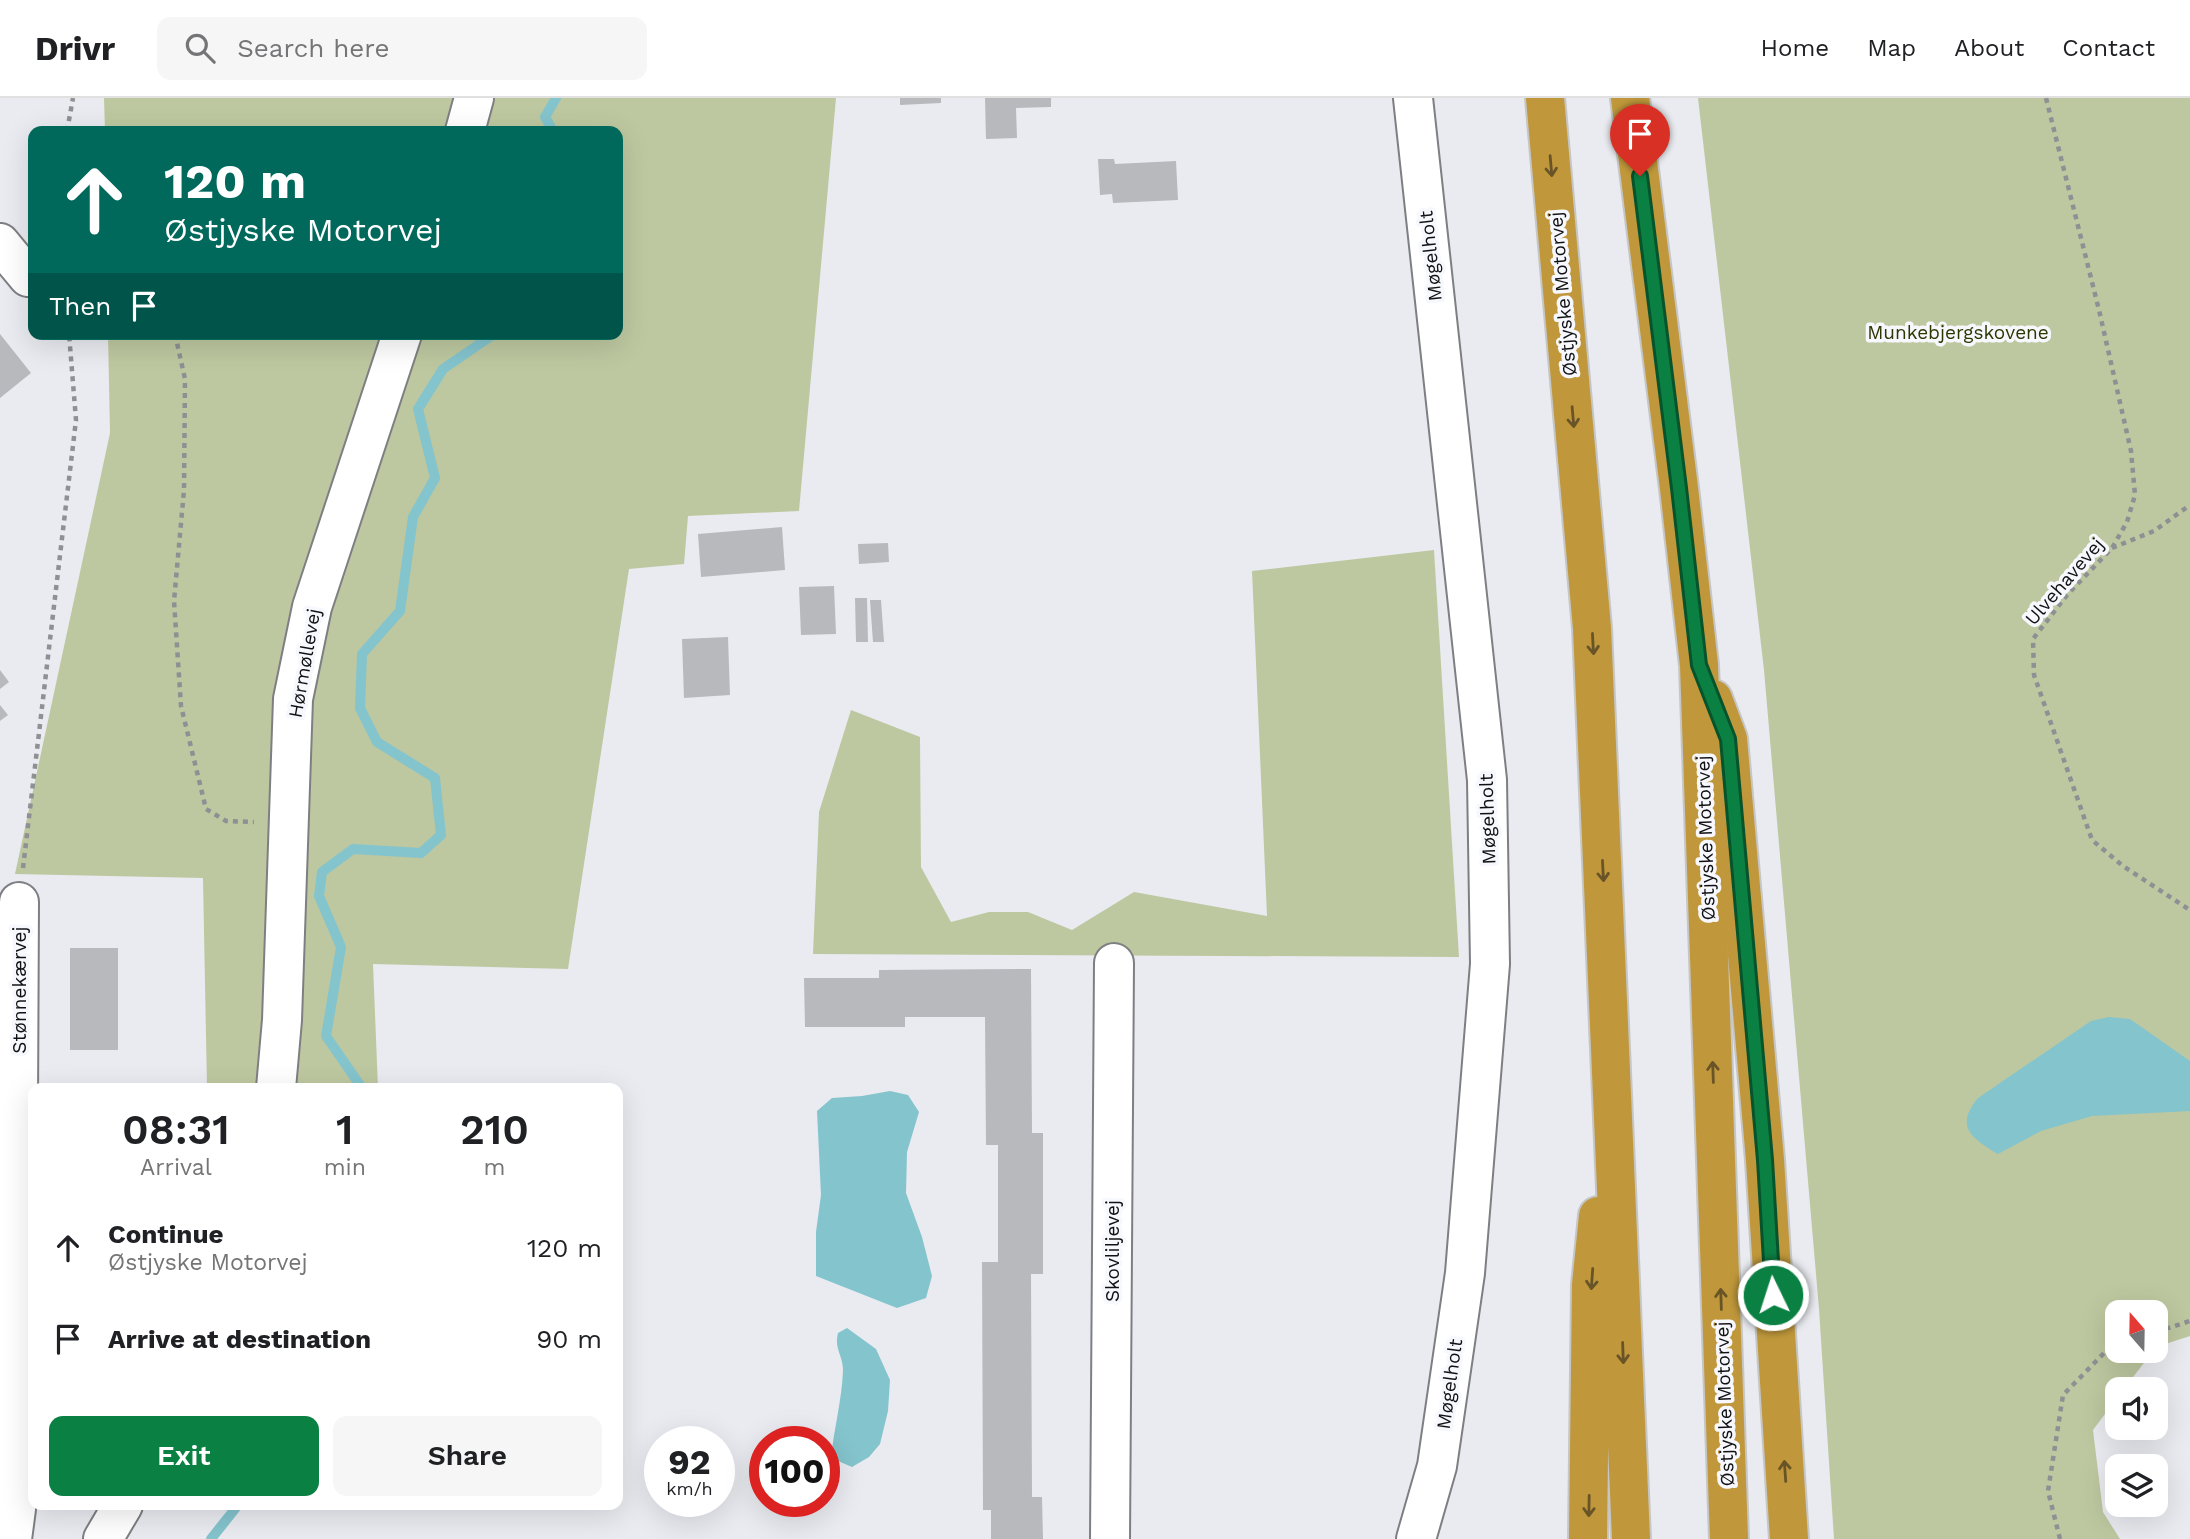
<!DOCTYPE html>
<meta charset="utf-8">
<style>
body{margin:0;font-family:"Work Sans",sans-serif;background:#f6f6f6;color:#202124;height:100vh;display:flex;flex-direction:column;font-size:26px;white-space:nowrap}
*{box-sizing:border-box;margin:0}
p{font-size:23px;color:#757577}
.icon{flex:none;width:38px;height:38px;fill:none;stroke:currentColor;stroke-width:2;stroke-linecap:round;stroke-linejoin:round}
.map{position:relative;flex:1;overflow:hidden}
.panel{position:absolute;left:28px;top:985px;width:595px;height:427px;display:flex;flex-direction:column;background:#fff;border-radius:14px;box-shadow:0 7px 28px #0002}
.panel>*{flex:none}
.hud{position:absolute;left:28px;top:28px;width:595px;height:214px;border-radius:14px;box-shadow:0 7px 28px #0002;background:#00695c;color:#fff;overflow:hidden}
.needle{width:46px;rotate:340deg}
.buttons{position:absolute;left:2105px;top:1202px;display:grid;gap:14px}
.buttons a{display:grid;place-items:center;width:63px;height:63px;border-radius:14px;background:#fff;box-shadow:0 7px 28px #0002;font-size:35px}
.speed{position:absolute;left:644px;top:1328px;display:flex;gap:14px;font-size:35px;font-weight:700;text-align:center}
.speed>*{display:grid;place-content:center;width:91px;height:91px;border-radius:50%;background:#fff;box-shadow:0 7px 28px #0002;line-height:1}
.speed small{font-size:18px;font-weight:400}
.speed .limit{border:10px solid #d22;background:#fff;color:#111}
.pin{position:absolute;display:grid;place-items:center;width:60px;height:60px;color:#fff;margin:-72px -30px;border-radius:50% 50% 50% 0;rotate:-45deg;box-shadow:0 0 7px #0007}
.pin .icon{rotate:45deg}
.me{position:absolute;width:77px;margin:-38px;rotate:356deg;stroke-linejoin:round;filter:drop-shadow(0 0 5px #0008)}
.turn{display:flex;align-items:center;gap:24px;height:147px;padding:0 21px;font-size:32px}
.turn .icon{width:91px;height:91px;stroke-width:2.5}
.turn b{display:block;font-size:49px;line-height:60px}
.then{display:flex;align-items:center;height:66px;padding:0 21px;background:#0003;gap:14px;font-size:26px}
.eta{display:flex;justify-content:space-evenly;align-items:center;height:119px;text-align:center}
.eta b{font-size:42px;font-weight:600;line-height:49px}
.action{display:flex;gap:14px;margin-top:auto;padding:14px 21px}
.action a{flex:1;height:80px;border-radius:14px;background:#0b8043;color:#fff;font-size:28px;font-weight:600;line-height:80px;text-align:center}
.action a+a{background:#f6f6f6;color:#202124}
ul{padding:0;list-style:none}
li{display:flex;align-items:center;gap:21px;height:91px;padding:0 21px}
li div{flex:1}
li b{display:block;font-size:26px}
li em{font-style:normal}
header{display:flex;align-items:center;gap:42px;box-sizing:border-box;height:98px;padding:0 35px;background:#fff;border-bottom:2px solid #e0e0e0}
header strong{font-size:33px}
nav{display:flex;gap:38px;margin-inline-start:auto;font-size:24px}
.search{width:490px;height:63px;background:#f6f6f6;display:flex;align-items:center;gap:18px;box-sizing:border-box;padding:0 24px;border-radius:14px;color:#757577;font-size:26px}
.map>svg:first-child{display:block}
.green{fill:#bdc8a0}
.water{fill:#84c4cd}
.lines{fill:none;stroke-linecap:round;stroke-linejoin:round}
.stream{stroke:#84c4cd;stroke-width:10}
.building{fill:#b7b9bd}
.minor-casing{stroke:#7e7f83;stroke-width:42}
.motorway-casing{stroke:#c6c6c6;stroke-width:42}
.path{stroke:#8e9093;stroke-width:4.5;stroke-dasharray:5 5;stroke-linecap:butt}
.minor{stroke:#fff;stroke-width:38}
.motorway{stroke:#c0983b;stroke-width:38}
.oneway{stroke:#685427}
.route-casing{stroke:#07532c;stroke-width:18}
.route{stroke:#0b8043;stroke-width:12}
.labels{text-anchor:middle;stroke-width:7;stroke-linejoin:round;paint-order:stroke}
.street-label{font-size:19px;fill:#111113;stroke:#f7f8fd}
.park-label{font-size:19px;fill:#2d3700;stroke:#f7f8fd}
</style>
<header>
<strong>Drivr</strong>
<div class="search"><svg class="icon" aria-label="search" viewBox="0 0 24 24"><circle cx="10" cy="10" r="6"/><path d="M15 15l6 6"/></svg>Search here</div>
<nav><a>Home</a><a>Map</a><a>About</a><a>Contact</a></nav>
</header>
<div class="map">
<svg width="2190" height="1441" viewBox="0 0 2190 1441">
<rect width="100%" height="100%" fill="#e9ebf0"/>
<g class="green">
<path d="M104,0H836L799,413L688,418L684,466L629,471L568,871L373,866L378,990H207L203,780L15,776L110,335L108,236H618V33H105Z"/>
<path d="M1698,0H2190V1238L2156,1249V1214H2118V1253H2153L2124,1291L2118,1292L2117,1300L2093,1332L2103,1414L2120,1441H1834L1819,1211L1764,572Z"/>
<path d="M1434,452L1459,859L813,856L819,714L851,612L920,639L921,769L951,824L989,814H1028L1072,832L1134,794L1267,818L1252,473Z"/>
</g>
<g class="water">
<path d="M2109,919L2130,921L2190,963V1013L2092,1018L2041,1033L1998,1056C1972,1040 1954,1029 1978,1000L2091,923Z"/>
<path d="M890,993L908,997L919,1014L907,1054L906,1095L922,1139L932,1178L926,1200L897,1210L816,1178V1134L821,1097L817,1013L832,1000L862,998Z"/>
<path d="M847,1230L876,1251L890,1282L888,1313L880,1346L869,1359L852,1369L831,1360C834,1330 842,1302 843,1272C843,1257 834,1251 838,1235Z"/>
</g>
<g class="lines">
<g class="stream">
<path d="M553,33L545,19L556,0"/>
<path d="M362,990L326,938L341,849L319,798L322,774L353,751L421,755L441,737L435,680L377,644L360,610L362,556L400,513L413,419L435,380L418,311L443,271L494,236"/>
<path d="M211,1441L238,1407"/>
</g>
</g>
<g class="building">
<path d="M900,0H941V5L900,7Z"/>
<path d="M985,0H1051V9L1016,10L1017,40L986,41Z"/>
<path d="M1098,61H1114L1115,66L1176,63L1178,102L1113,105L1112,96L1100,97Z"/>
<path d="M0,236L31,275L0,300Z"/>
<path d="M782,429L785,472L701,479L698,436Z"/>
<path d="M888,445L889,464L859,466L858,446Z"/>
<path d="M834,488L836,536L801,537L799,489Z"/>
<path d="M855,500H867L868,544H856Z"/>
<path d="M870,502H881L884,544H873Z"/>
<path d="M728,539L730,597L684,600L682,541Z"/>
<path d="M0,572L9,584L0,591Z"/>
<path d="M0,607L8,617L0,623Z"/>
<rect x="70" y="850" width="48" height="102"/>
<path d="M1031,871L1032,1035H1043V1176H1031L1032,1399H1042L1043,1441H991V1412H983L982,1164H998V1047H986L985,919H905V929H805L804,880H879V872Z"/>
</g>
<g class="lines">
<defs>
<g id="minor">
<path d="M1413,0L1487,682L1490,866L1465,1175L1437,1368L1416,1441"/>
<path d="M465,33L474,0"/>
<path d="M0,145L28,179"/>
<path d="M276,990L282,922L293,601L312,509L402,236"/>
<path d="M12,1441L16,1411L19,804"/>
<path d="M103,1441L123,1407"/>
<path d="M1110,1441L1114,865"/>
</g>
<g id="motorway">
<path d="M1545,0L1592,530L1631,1441"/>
<path d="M1630,0L1679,390L1699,567L1729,1441"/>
<path d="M1713,601L1728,641L1765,1062L1789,1441"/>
<path d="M1588,1441L1591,1187L1598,1118"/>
</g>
</defs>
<use href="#minor" class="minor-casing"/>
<use href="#motorway" class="motorway-casing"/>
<g class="path">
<path d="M2046,0L2099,212L2131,353L2135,397L2127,424L2112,450L2067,497L2033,541L2034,577L2092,742L2123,768L2190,812"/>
<path d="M67,33L73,0"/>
<path d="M175,236L185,281L184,392L174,503L181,608L206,711L226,723L254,724"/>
<path d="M2112,450L2154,433L2190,407"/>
<path d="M23,770L76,322L69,236"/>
<path d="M2156,1234L2190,1223"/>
<path d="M2060,1441L2048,1393L2063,1297L2109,1250L2118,1247"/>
</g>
<use href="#minor" class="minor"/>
<use href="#motorway" class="motorway"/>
</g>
<defs><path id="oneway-shaft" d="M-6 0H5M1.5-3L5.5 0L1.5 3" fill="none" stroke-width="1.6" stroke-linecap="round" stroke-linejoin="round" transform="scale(1.75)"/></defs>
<g class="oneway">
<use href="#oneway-shaft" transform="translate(1551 68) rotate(85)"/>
<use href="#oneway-shaft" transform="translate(1573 319) rotate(85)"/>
<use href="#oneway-shaft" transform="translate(1593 546) rotate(87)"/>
<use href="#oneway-shaft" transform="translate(1603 773) rotate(87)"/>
<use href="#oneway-shaft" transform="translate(1713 974) rotate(-92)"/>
<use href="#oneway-shaft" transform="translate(1592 1181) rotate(94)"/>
<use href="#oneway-shaft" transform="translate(1721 1201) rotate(-92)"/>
<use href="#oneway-shaft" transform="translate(1623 1255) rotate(88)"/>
<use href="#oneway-shaft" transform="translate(1785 1373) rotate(-94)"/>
<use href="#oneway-shaft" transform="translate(1589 1408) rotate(91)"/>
</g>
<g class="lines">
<defs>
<path id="route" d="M1640,78L1679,390L1699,567L1728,641L1765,1062L1773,1197"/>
</defs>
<use href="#route" class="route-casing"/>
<use href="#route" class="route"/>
</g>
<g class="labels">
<g class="street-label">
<text transform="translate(1430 158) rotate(-96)" y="7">Møgelholt</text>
<text transform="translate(1562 196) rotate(-95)" y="7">Østjyske Motorvej</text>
<text transform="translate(2064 483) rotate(-49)" y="7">Ulvehavevej</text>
<text transform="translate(304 565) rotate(-80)" y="7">Hørmøllevej</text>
<text transform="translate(1487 721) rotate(-92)" y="7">Møgelholt</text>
<text transform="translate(1705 740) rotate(-92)" y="7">Østjyske Motorvej</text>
<text transform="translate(19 892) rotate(-90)" y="7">Stønnekærvej</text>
<text transform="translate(1112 1153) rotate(-90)" y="7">Skovliljevej</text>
<text transform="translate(1449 1286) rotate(-82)" y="7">Møgelholt</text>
<text transform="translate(1724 1306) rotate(-92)" y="7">Østjyske Motorvej</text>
</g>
<g class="park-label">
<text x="1958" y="241">Munkebjergskovene</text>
</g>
</g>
</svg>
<div class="buttons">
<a><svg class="needle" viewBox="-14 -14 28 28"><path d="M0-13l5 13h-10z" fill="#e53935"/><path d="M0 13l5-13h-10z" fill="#757577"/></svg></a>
<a><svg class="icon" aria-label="sound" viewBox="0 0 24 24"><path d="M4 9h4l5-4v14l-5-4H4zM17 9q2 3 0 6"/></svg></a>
<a><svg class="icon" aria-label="layers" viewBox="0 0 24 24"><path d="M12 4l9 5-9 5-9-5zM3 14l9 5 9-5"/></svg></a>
</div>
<div class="speed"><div>92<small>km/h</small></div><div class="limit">100</div></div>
<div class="pin" style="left:1640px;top:78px;background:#d93025"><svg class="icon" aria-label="arrive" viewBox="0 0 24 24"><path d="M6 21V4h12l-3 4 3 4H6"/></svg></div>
<svg class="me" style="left:1773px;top:1197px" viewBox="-20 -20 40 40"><circle r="17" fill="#0b8043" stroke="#fff" stroke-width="3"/><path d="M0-11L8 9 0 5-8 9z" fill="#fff"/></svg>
<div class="hud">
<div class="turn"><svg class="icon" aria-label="ahead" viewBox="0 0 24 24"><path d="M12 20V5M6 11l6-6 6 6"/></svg><div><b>120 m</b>Østjyske Motorvej</div></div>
<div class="then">Then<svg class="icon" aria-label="arrive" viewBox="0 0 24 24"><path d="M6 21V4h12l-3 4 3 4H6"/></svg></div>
</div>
<section class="panel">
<div class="eta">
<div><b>08:31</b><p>Arrival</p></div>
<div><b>1</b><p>min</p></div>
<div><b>210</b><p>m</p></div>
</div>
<ul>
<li><svg class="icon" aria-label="ahead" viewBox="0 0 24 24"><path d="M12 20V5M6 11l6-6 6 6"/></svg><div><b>Continue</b><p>Østjyske Motorvej</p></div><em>120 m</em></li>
<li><svg class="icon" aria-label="arrive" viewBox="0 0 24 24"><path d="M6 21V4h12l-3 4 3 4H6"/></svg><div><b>Arrive at destination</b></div><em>90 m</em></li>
</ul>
<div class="action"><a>Exit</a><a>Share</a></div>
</section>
</div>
